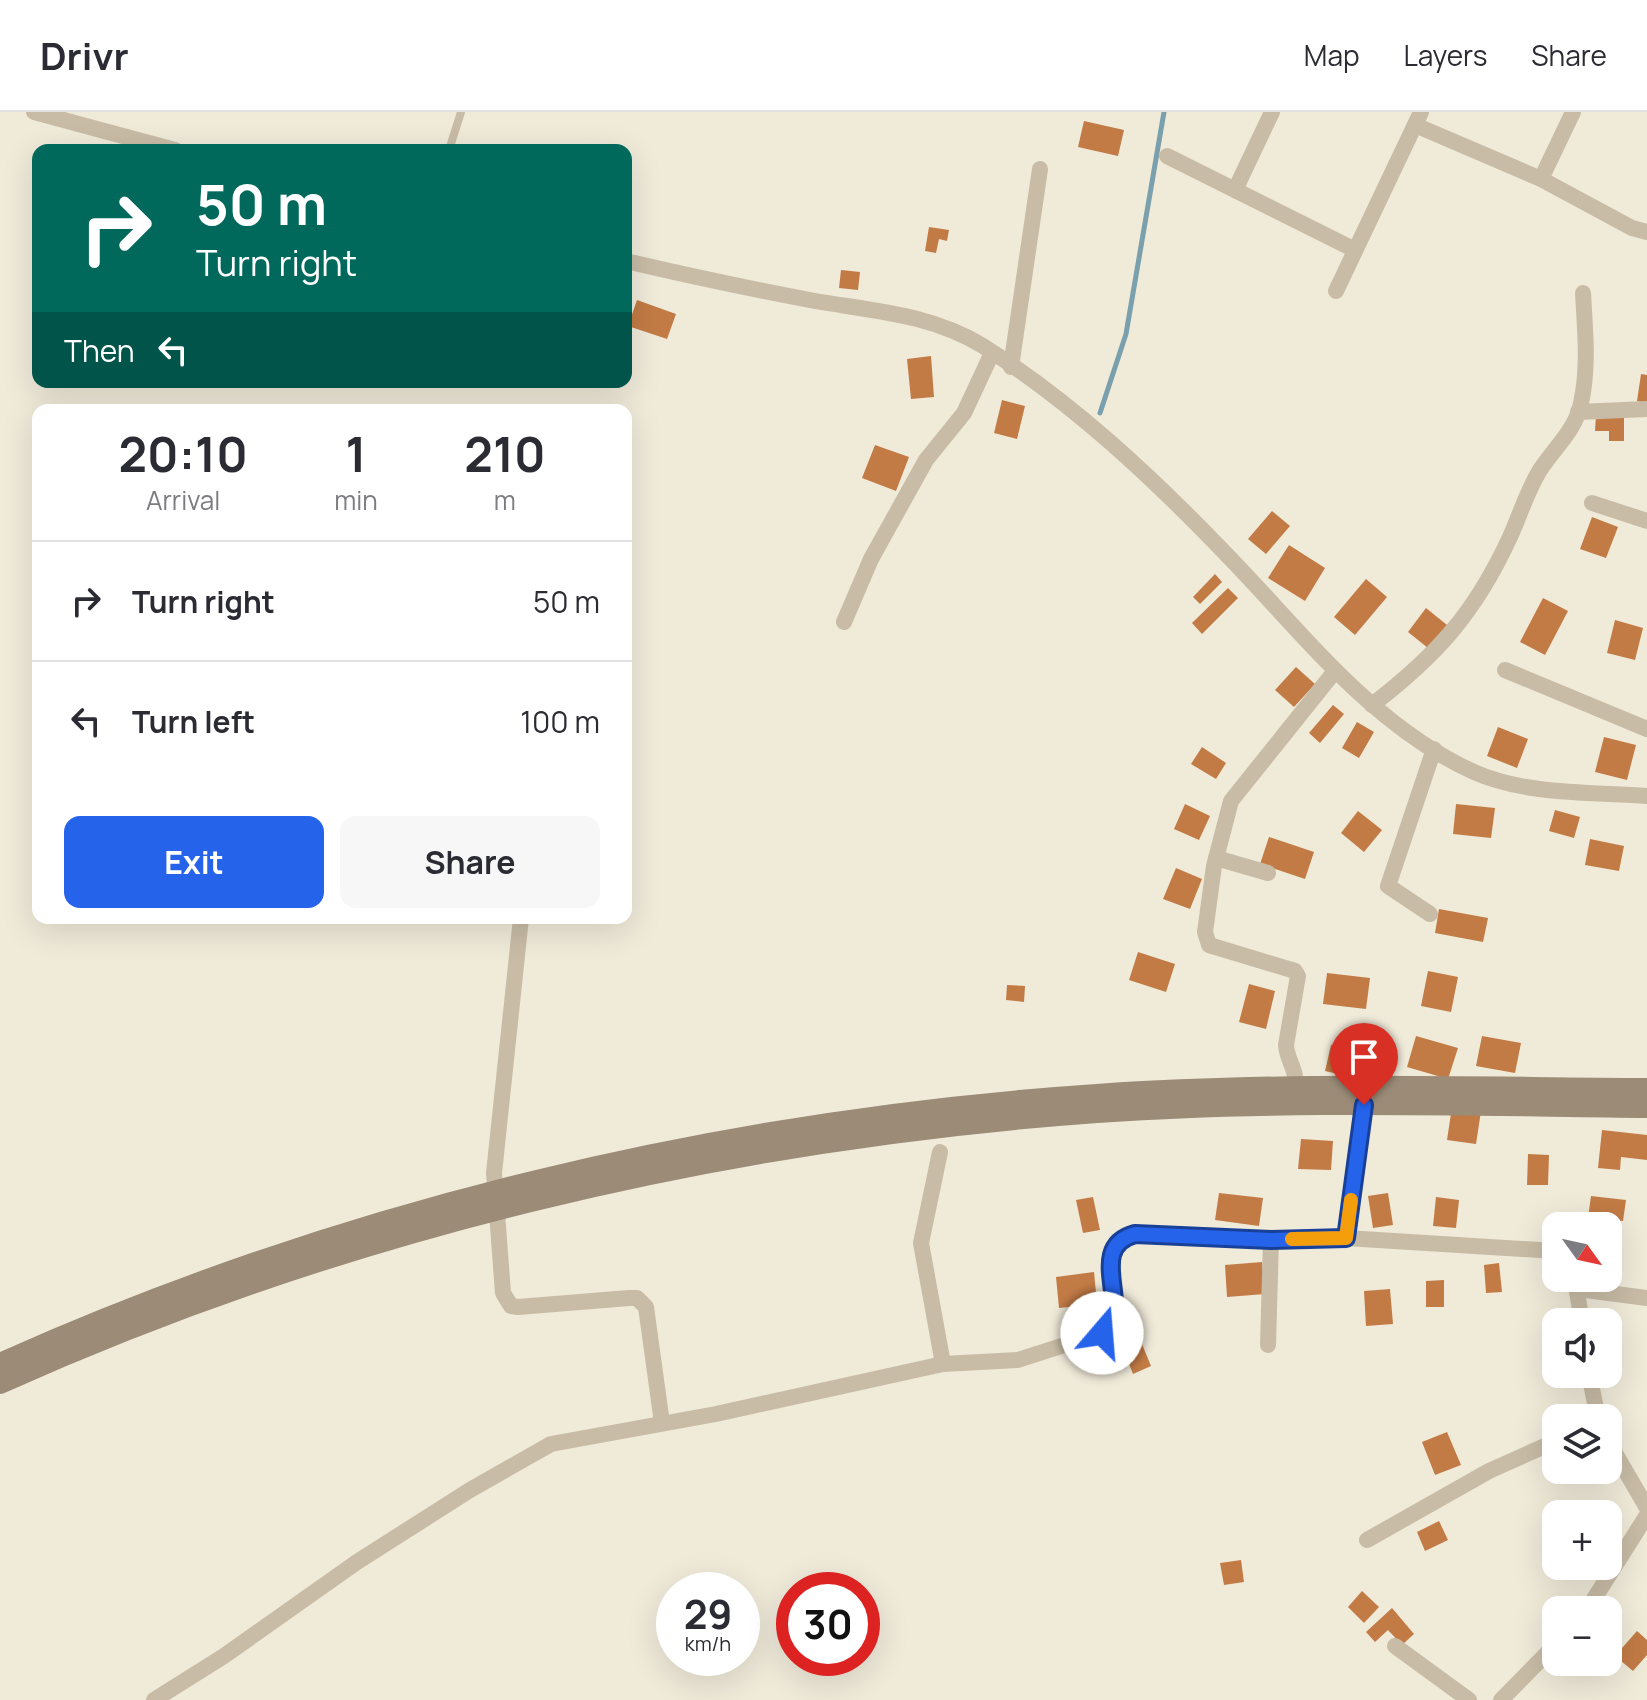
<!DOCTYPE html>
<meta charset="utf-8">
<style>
body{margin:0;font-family:Manrope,sans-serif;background:#f7f7f7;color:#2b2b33;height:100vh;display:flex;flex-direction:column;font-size:30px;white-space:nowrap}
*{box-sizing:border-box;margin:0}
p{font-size:26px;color:#7c7c81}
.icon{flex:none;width:44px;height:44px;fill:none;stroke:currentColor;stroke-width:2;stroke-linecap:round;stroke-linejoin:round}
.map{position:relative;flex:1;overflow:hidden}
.details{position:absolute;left:32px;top:292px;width:600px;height:520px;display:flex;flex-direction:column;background:#fff;border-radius:16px;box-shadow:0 8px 32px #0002}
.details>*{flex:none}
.banner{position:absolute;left:32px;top:32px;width:600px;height:244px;border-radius:16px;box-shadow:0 8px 32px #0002;background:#00695c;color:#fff;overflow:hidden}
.needle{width:52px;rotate:123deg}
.buttons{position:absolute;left:1542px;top:1100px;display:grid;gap:16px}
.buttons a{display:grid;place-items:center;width:80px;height:80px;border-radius:16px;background:#fff;box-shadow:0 8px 32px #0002;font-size:40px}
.speed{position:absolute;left:656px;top:1460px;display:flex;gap:16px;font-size:40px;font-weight:700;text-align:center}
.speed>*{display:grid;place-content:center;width:104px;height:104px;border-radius:50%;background:#fff;box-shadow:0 8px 32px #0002;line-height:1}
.speed small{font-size:20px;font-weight:400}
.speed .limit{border:12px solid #d22;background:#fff;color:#111}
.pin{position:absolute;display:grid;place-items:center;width:68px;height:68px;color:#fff;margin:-82px -34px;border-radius:50% 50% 50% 0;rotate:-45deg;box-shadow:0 0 8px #0007}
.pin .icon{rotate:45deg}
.me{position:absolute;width:88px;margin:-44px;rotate:18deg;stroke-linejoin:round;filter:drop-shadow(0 0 6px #0008)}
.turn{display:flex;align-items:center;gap:28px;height:168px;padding:0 32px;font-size:36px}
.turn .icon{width:104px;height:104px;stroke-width:2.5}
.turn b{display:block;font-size:56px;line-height:68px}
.then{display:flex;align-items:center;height:76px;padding:0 32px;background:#0003;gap:16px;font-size:30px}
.eta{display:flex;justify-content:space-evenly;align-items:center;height:136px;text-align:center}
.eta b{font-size:48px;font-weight:700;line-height:56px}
.primary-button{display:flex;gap:16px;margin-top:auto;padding:16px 32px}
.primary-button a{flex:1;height:92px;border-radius:16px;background:#2563eb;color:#fff;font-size:32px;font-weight:700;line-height:92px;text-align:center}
.primary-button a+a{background:#f7f7f7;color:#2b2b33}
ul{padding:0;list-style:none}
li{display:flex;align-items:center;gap:24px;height:120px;padding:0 32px;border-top:2px solid #e1e1e2}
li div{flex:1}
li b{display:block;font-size:30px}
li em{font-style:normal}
header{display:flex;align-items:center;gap:48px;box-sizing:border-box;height:112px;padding:0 40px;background:#fff;border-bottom:2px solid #e1e1e2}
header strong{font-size:38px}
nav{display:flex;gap:44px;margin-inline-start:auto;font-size:28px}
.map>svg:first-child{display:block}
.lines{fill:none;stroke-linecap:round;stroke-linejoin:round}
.stream{stroke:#79a0ac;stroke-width:5}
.building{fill:#c27b45}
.lane{stroke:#c8bca6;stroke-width:8}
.street{stroke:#c8bca6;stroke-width:16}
.secondary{stroke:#9b8b77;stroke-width:22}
.route-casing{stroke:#184099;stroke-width:20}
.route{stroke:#2563eb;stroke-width:14}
.slow{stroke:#f59e0b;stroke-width:14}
</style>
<header>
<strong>Drivr</strong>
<nav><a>Map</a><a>Layers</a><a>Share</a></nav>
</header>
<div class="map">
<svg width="1647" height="1588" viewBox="0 0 1647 1588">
<rect width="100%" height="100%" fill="#f0ead9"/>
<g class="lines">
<path class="stream" d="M1100,301L1126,222L1164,0"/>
</g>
<g class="building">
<path d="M1084,9L1124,18L1118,44L1078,35Z"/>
<path d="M929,115L949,118L947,129L939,127L936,141L925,139Z"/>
<path d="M841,158L860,160L858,178L839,176Z"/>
<path d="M637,188L676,202L667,227L628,214Z"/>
<path d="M931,244L934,285L911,287L907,247Z"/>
<path d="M1641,262L1647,263V291L1637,289Z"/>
<path d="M1002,288L1025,294L1017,327L994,321Z"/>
<path d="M1596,303H1624V329H1609V319H1595Z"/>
<path d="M875,333L909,345L896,379L862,366Z"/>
<path d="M1272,399L1290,414L1266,442L1248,427Z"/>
<path d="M1592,405L1618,415L1606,446L1580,437Z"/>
<path d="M1289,433L1325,456L1305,489L1268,466Z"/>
<path d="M1215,462L1222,470L1200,492L1193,485Z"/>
<path d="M1366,467L1387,485L1355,523L1334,505Z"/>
<path d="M1228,476L1238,486L1202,522L1192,511Z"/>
<path d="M1543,486L1568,499L1545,543L1520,530Z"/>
<path d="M1426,496L1452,517L1433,540L1408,520Z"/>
<path d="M1615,508L1643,516L1635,548L1607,541Z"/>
<path d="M1296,555L1315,572L1294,595L1275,578Z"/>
<path d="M1333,593L1344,602L1320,631L1309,621Z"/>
<path d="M1357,610L1374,620L1359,646L1342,636Z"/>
<path d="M1498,615L1528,627L1517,656L1487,644Z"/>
<path d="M1604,625L1636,633L1627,668L1595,660Z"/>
<path d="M1202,635L1226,651L1216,667L1191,652Z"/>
<path d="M1185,692L1210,704L1199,728L1174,717Z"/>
<path d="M1456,692L1495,696L1491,726L1453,722Z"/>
<path d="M1555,698L1580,705L1574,726L1549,719Z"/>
<path d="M1358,699L1382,718L1364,740L1341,721Z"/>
<path d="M1269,725L1314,740L1305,767L1260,752Z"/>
<path d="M1590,727L1624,734L1619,759L1585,753Z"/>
<path d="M1176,756L1202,767L1190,797L1163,787Z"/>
<path d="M1439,797L1488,806L1483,830L1435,821Z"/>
<path d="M1138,840L1175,852L1166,880L1129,868Z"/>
<path d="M1428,859L1458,865L1451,900L1421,894Z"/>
<path d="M1327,861L1370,866L1366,897L1323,892Z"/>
<path d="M1249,872L1275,879L1266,917L1239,910Z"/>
<path d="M1007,873L1025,874L1024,890L1006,888Z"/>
<path d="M1416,924L1458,936L1448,967L1407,955Z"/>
<path d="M1482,924L1521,931L1515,961L1476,954Z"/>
<path d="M1331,933L1357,938L1351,965L1325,959Z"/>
<path d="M1452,995L1481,999L1476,1032L1447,1028Z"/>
<path d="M1602,1018L1647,1023V1048L1621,1045L1620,1058L1598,1056Z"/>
<path d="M1301,1027L1333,1029L1331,1058L1298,1057Z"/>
<path d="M1528,1042L1549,1043L1548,1073H1527Z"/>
<path d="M1219,1081L1263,1086L1259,1114L1215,1108Z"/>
<path d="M1388,1081L1393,1113L1373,1116L1368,1084Z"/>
<path d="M1591,1084L1626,1088L1623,1109L1588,1106Z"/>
<path d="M1093,1085L1100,1118L1083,1121L1076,1088Z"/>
<path d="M1436,1085L1459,1088L1456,1116L1433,1114Z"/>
<path d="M1262,1150L1265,1182L1227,1185L1225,1153Z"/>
<path d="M1499,1151L1502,1180L1486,1181L1484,1153Z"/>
<path d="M1094,1160L1097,1192L1059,1196L1056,1165Z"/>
<path d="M1444,1168V1195H1426V1169Z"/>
<path d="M1390,1177L1393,1212L1366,1214L1364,1179Z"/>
<path d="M1142,1232L1151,1254L1133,1262L1124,1239Z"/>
<path d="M1447,1320L1461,1353L1435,1363L1422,1330Z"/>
<path d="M1439,1409L1448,1428L1425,1439L1417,1420Z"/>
<path d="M1241,1448L1244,1470L1224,1473L1220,1451Z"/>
<path d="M1362,1479L1379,1495L1364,1511L1348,1495Z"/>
<path d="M1392,1496L1414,1522L1402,1533L1388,1518L1375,1530L1366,1520Z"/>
<path d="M1637,1519L1647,1528V1543L1633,1559L1615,1544Z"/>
</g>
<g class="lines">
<path class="lane" d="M449,38L461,0"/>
<g class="street">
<path d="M34,0L175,38"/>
<path d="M1415,13L1541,67L1573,0"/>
<path d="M1167,44L1355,138"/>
<path d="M1541,67L1632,116L1647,120"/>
<path d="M1235,78L1272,0"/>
<path d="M626,149C689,164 752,177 815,189C874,199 930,202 983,234C1073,291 1152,365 1226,442C1302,520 1372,614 1474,660C1525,683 1592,680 1647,684"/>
<path d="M1336,179L1421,0"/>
<path d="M1011,255L1040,57"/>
<path d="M1578,300L1647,297"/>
<path d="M1592,391L1647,409"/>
<path d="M844,510L871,447L926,348L964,301L992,241"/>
<path d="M1505,558L1647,617"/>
<path d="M1372,593C1437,543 1475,501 1510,425C1520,403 1527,379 1540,358C1554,336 1576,318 1581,291C1589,255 1585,218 1583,181"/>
<path d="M1216,746L1268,761"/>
<path d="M1430,802L1388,774L1434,637"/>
<path d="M521,806L494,1061L503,1181L511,1194L518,1195L629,1186H637L646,1195L662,1311"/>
<path d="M1295,975C1298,959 1287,949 1286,933L1298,864L1295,859L1209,833L1205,820L1214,754L1231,689L1335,559"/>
<path d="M940,1040L921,1131L943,1252"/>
<path d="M1346,1126L1364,993"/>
<path d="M1575,1168L1582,1210"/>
<path d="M1578,1177L1647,1186"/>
<path d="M1268,1233L1271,1128"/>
<path d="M1589,1262L1598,1306"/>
<path d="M1608,1329L1647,1396"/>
<path d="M1367,1428L1489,1359L1556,1329"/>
<path d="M1587,1498L1647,1403"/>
<path d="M1395,1534L1469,1588"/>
<path d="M154,1588L224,1544L357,1450L470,1378L551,1332L716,1302L943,1252L1018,1248L1102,1221C1137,1200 1084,1136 1135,1122L1271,1128L1346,1126L1556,1139"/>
<path d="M1501,1588L1556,1532"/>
</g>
<g class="secondary">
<path d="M0,1252C343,1098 721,1008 1097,983C1280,970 1464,976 1647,977"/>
<path d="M0,1271C344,1116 721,1027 1097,1000C1280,987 1464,993 1647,995"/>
</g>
</g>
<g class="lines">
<defs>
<path id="route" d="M1102,1221C1136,1201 1083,1136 1135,1122L1271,1128L1346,1126L1364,993"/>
</defs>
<use href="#route" class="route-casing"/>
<use href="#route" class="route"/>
<path class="slow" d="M1292,1127L1346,1126L1351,1088"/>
</g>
</svg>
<div class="buttons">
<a><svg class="needle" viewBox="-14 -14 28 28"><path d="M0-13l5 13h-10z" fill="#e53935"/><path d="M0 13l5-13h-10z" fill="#7c7c81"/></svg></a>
<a><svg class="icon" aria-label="sound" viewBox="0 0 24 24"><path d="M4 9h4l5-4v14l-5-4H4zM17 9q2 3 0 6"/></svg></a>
<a><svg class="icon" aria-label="layers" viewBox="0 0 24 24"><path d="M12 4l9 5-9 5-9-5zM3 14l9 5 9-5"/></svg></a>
<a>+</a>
<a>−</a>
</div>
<div class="speed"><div>29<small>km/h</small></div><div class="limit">30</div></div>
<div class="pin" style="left:1364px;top:993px;background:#d93025"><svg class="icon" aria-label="arrive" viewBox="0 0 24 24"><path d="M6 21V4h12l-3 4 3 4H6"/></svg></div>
<svg class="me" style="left:1102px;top:1221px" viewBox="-20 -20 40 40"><circle r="19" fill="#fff"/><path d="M0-13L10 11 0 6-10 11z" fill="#2563eb"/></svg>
<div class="banner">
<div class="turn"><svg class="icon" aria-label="right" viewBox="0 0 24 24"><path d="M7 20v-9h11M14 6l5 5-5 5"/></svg><div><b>50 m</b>Turn right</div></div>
<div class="then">Then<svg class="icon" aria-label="left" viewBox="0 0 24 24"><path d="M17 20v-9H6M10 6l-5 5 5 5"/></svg></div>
</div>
<section class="details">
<div class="eta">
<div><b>20:10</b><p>Arrival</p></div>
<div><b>1</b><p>min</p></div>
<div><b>210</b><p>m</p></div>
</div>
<ul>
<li><svg class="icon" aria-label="right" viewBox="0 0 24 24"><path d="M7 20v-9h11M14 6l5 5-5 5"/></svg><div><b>Turn right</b></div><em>50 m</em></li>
<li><svg class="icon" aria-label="left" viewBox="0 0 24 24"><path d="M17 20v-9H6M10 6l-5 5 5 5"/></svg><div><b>Turn left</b></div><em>100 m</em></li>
</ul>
<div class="primary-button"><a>Exit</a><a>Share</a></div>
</section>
</div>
